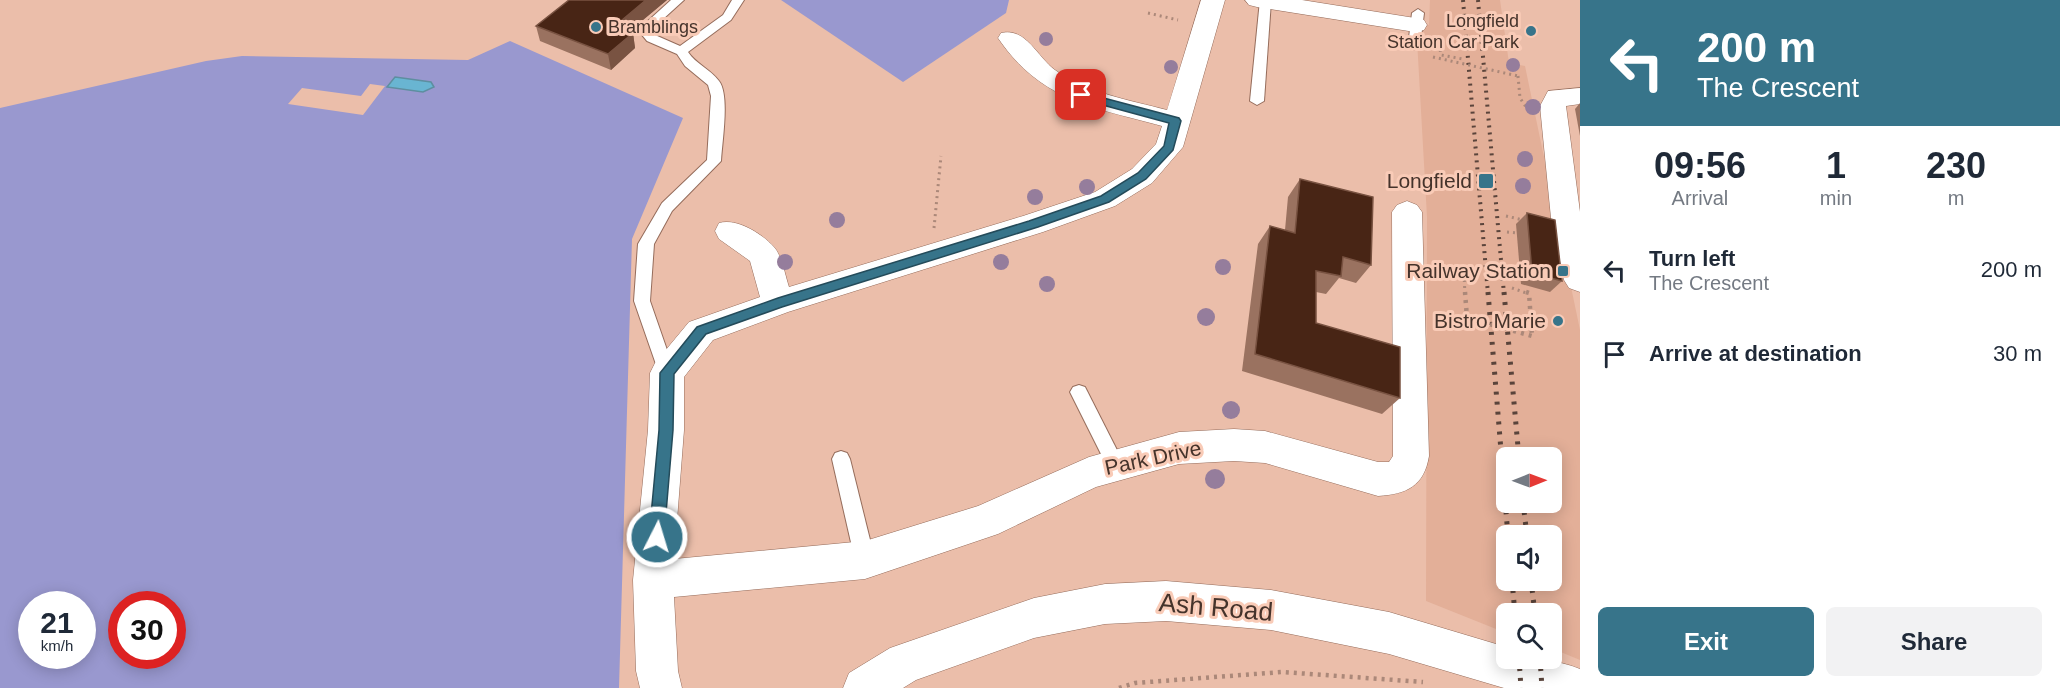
<!DOCTYPE html>
<style>
body{margin:0;font-family:Arial,sans-serif;background:#f2f2f3;color:#1f2937;height:100vh;display:flex;flex-direction:column;font-size:22px;white-space:nowrap}
*{box-sizing:border-box;margin:0}
p{font-size:20px;color:#747a83}
.icon{flex:none;width:33px;height:33px;fill:none;stroke:currentColor;stroke-width:2;stroke-linecap:round;stroke-linejoin:round}
.map{position:relative;flex:1;overflow:hidden}
.details{display:flex;flex-direction:column;background:#fff;width:480px}
.details>*{flex:none}
.banner{background:#37748a;color:#fff;overflow:hidden}
.needle{width:39px;rotate:89deg}
.controls{position:absolute;left:1496px;top:447px;display:grid;gap:12px}
.controls a{display:grid;place-items:center;width:66px;height:66px;border-radius:9px;background:#fff;box-shadow:0 3px 15px #0003;font-size:30px}
.speed{position:absolute;left:18px;top:591px;display:flex;gap:12px;font-size:30px;font-weight:700;text-align:center}
.speed>*{display:grid;place-content:center;width:78px;height:78px;border-radius:50%;background:#fff;box-shadow:0 3px 15px #0003;line-height:1}
.speed small{font-size:15px;font-weight:400}
.speed .limit{border:9px solid #d22;background:#fff;color:#111}
.pin{position:absolute;display:grid;place-items:center;width:51px;height:51px;color:#fff;margin:-26px;border-radius:12px;box-shadow:0 3px 9px #0006}
.me{position:absolute;width:66px;margin:-33px;rotate:5deg;stroke-linejoin:round;filter:drop-shadow(0 0 4px #0008)}
.turn{display:flex;align-items:center;gap:21px;height:126px;padding:0 18px;font-size:27px}
.turn .icon{width:78px;height:78px;stroke-width:2.5}
.turn b{display:block;font-size:42px;line-height:51px}
.eta{display:flex;justify-content:space-evenly;align-items:center;height:102px;text-align:center}
.eta b{font-size:36px;font-weight:800;line-height:42px}
.action{display:flex;gap:12px;margin-top:auto;padding:12px 18px}
.action a{flex:1;height:69px;border-radius:9px;background:#37748a;color:#fff;font-size:24px;font-weight:800;line-height:69px;text-align:center}
.action a+a{background:#f2f2f3;color:#1f2937}
ul{padding:0;list-style:none}
li{display:flex;align-items:center;gap:18px;height:84px;padding:0 18px}
li div{flex:1}
li b{display:block;font-size:22px}
li em{font-style:normal}
main{display:flex;flex:1;min-height:0}
.map>svg:first-child{display:block}
.built{fill:#e3af98;fill-rule:evenodd}
.green{fill:#9998cf;fill-rule:evenodd}
.water{fill:#69b5d2;stroke:#5e8ea0;stroke-width:1.5}
.lines{fill:none;stroke-linecap:round;stroke-linejoin:round}
.service-casing{stroke:#956c5b;stroke-width:2}
.minor-casing{stroke:#956c5b;stroke-width:1}
.tertiary-casing{stroke:#956c5b;stroke-width:1}
.path-far1{stroke:#ab8879;stroke-width:3;stroke-dasharray:2 4;stroke-linecap:butt}
.path{stroke:#ab8879;stroke-width:4.5;stroke-dasharray:3 5;stroke-linecap:butt}
.service{fill:#fff;fill-rule:evenodd}
.minor{fill:#fff;fill-rule:evenodd}
.tertiary{fill:#fff;fill-rule:evenodd}
.rail-far1{stroke:#5a443b;stroke-width:4;stroke-dasharray:2 5;stroke-linecap:butt}
.rail{stroke:#5a443b;stroke-width:5;stroke-dasharray:3 7;stroke-linecap:butt}
.path-bridge-far1{stroke:#ab8879;stroke-width:3;stroke-dasharray:2 4;stroke-linecap:butt}
.path-bridge{stroke:#ab8879;stroke-width:4.5;stroke-dasharray:3 5;stroke-linecap:butt}
.tree{fill:#957d9c}
.wall{fill:#9a7260}
.shaded-wall{fill:#795342}
.building{fill:#482515;stroke:#795342;stroke-width:1.5}
.route{fill:#37748a;stroke:#244b5a;stroke-width:1.5}
.poi-dot{fill:#37748a;stroke:#f9cbb7;stroke-width:2}
.labels{text-anchor:middle;stroke-width:6;stroke-linejoin:round;paint-order:stroke}
.far-poi-label{font-size:18px;fill:#45332b;stroke:#f9cbb7;text-anchor:end}
.poi-label{font-size:21px;fill:#45332b;stroke:#f9cbb7;text-anchor:end}
.street-label{font-size:21px;fill:#45332b;stroke:#f9cbb7}
.near-street-label{font-size:26px;fill:#45332b;stroke:#f9cbb7}
</style>
<main>
<div class="map">
<svg width="1580" height="688" viewBox="0 0 1580 688">
<rect width="100%" height="100%" fill="#ebbeaa"/>
<path class="built" d="M1430,0H1500L1509,63L1525,66L1580,330V660L1551,648V614H1506V633L1426,601L1427,217L1416,22L1429,25ZM1506,458H1551V502H1506ZM1506,536H1551V580H1506Z"/>
<g class="green">
<path d="M781,0H1009L1006,13L903,82Z"/>
<path d="M510,41L683,118L632,239L619,688H0V108L206,61L242,56L468,60ZM370,84L385,86L363,115L288,104L302,88L361,96ZM32,604H82V656H32ZM122,604H172V656H122Z"/>
</g>
<path class="water" d="M395,77L431,82L434,87L423,92L387,87Z"/>
<g class="lines">
<defs>
<g id="service">
<path d="M671,0H684L651,30L655,35L680,46L723,15L732,0H744L731,20L688,52C696,64 710,69 719,81C730,95 722,142 721,161L672,211L654,244L650,301L675,373L673,378L667,380L661,378L659,373L634,301L638,244L662,203L707,160L711,96L708,85L685,66L677,54L647,41L638,30Z"/>
<path d="M1260,0L1271,1L1264,101L1257,105L1250,101Z"/>
<path d="M1418,9L1424,13L1420,46L1414,50L1408,46L1412,13Z"/>
<path d="M1079,385L1085,387L1121,458L1124,464L1121,470L1115,472L1109,470L1070,392L1073,387Z"/>
<path d="M841,451L847,453L850,459L875,560L872,567L865,569L858,567L855,560L832,459L835,453Z"/>
</g>
<g id="minor">
<path d="M1201,0H1225L1183,147L1152,183L1115,206L1043,232L788,312L713,340L684,377V430L674,559L865,541L978,506L1089,457L1179,432L1234,429L1265,431L1378,462H1389L1393,456L1392,212L1397,205L1407,201L1417,205L1422,212L1429,456C1424,486 1407,494 1378,496L1265,463L1234,461L1179,464L1096,487L998,534L865,579L674,597L678,671L682,688H640L636,671L633,580L648,430L650,373L655,363L689,322L760,297L750,261L719,239L715,231L719,223C737,218 761,233 774,247C782,256 785,275 789,287L1023,216L1095,192L1132,169L1156,144L1162,126C1093,107 1041,101 998,38L1001,33C1026,27 1037,57 1055,70C1087,93 1129,100 1167,110Z"/>
<path d="M1245,0H1302L1415,18L1424,20L1427,25L1424,30L1415,32L1257,7L1249,5Z"/>
<path d="M1580,88V104L1566,106L1580,212V292L1569,288L1564,280L1551,218L1540,106L1548,91Z"/>
</g>
<path id="tertiary" d="M1166,581L1271,590L1389,612L1506,647V658C1532,658 1555,659 1580,669V688H1504L1389,654L1271,630L1166,621L1105,624L1034,638L916,680L903,688H843L849,673L890,648L1034,598L1105,584Z"/>
</defs>
<use href="#service" class="service-casing"/>
<use href="#minor" class="minor-casing"/>
<use href="#tertiary" class="tertiary-casing"/>
<g class="path-far1">
<path d="M1148,13L1178,20"/>
<path d="M1438,38L1441,55L1463,59"/>
<path d="M1518,76L1520,98L1526,107"/>
<path d="M1506,216L1523,220"/>
<path d="M934,228L941,156"/>
<path d="M1507,232L1517,233"/>
<path d="M1512,288L1529,294"/>
<path d="M1465,294L1464,275L1480,280"/>
</g>
<g class="path">
<path d="M1465,292L1467,318"/>
<path d="M1526,292L1529,293L1532,336"/>
<path d="M1119,688L1135,683L1282,672L1423,682"/>
</g>
<use href="#service" class="service"/>
<use href="#minor" class="minor"/>
<use href="#tertiary" class="tertiary"/>
<g class="rail-far1">
<path d="M1463,0L1488,294"/>
<path d="M1478,0L1504,294"/>
</g>
<g class="rail">
<path d="M1488,292L1508,536"/>
<path d="M1504,292L1519,458"/>
<path d="M1523,502L1527,536"/>
<path d="M1512,580L1515,614"/>
<path d="M1531,580L1535,614"/>
<path d="M1519,658L1521,688"/>
<path d="M1540,658L1542,688"/>
</g>
<path class="path-bridge-far1" d="M1433,57L1518,76"/>
<path class="path-bridge" d="M1467,318L1532,336"/>
</g>
<g class="tree">
<circle cx="1046" cy="39" r="7"/>
<circle cx="1513" cy="65" r="7"/>
<circle cx="1171" cy="67" r="7"/>
<circle cx="1533" cy="107" r="8"/>
<circle cx="1525" cy="159" r="8"/>
<circle cx="1523" cy="186" r="8"/>
<circle cx="1087" cy="187" r="8"/>
<circle cx="1035" cy="197" r="8"/>
<circle cx="837" cy="220" r="8"/>
<circle cx="785" cy="262" r="8"/>
<circle cx="1001" cy="262" r="8"/>
<circle cx="1223" cy="267" r="8"/>
<circle cx="1047" cy="284" r="8"/>
<circle cx="1206" cy="317" r="9"/>
<circle cx="1231" cy="410" r="9"/>
<circle cx="1215" cy="479" r="10"/>
</g>
<g class="wall">
<path d="M569,0H667L629,31L633,33L635,48L611,70L540,41L536,26Z"/>
<path d="M1580,103V136L1575,109Z"/>
<path d="M1300,179L1371,265L1356,283L1339,278L1326,294L1316,292V323L1400,398L1382,414L1242,371L1258,244L1270,226L1285,230L1288,197Z"/>
<path d="M1527,213L1562,281L1550,292L1521,284L1516,224Z"/>
</g>
<g class="shaded-wall">
<path d="M646,0H667L618,41L615,26Z"/>
<path d="M633,33L635,48L611,70L608,54Z"/>
</g>
<g class="building">
<path d="M569,0H646L615,26L633,33L608,54L536,26Z"/>
<path d="M1300,179L1373,197L1371,265L1343,257L1341,276L1316,271V323L1400,347V398L1255,354L1270,226L1295,233Z"/>
<path d="M1527,213L1555,220L1562,281L1532,273Z"/>
</g>
<path class="route" d="M1081,92L1179,118L1181,121L1173,150L1146,179L1109,202L1038,227L782,307L706,334L674,374L673,430L664,537L662,542L657,545L651,542L649,537L659,430L660,373L697,327L778,298L1029,221L1101,196L1138,173L1164,146L1169,123L1077,98L1075,95Z"/>
<g class="poi-dot">
<circle cx="596" cy="27" r="6"/>
<circle cx="1531" cy="31" r="6"/>
<rect x="1478" y="173" width="16" height="16" rx="3"/>
<rect x="1557" y="265" width="12" height="12" rx="3"/>
<circle cx="1558" cy="321" r="6"/>
</g>
<g class="labels">
<g class="far-poi-label">
<text x="1519" y="27">Longfield<tspan x="1519" dy="21">Station Car Park</tspan></text>
<text x="608" y="33" text-anchor="start">Bramblings</text>
</g>
<g class="poi-label">
<text x="1472" y="188">Longfield</text>
<text x="1551" y="278">Railway Station</text>
<text x="1546" y="328">Bistro Marie</text>
</g>
<g class="street-label">
<text transform="translate(1153 458) rotate(-12)" y="7">Park Drive</text>
</g>
<g class="near-street-label">
<text transform="translate(1216 607) rotate(5)" y="9">Ash Road</text>
</g>
</g>
</svg>
<div class="controls">
<a><svg class="needle" viewBox="-14 -14 28 28"><path d="M0-13l5 13h-10z" fill="#e53935"/><path d="M0 13l5-13h-10z" fill="#747a83"/></svg></a>
<a><svg class="icon" aria-label="sound" viewBox="0 0 24 24"><path d="M4 9h4l5-4v14l-5-4H4zM17 9q2 3 0 6"/></svg></a>
<a><svg class="icon" aria-label="search" viewBox="0 0 24 24"><circle cx="10" cy="10" r="6"/><path d="M15 15l6 6"/></svg></a>
</div>
<div class="speed"><div>21<small>km/h</small></div><div class="limit">30</div></div>
<div class="pin" style="left:1081px;top:95px;background:#d93025"><svg class="icon" aria-label="arrive" viewBox="0 0 24 24"><path d="M6 21V4h12l-3 4 3 4H6"/></svg></div>
<svg class="me" style="left:657px;top:537px" viewBox="-20 -20 40 40"><circle r="17" fill="#37748a" stroke="#fff" stroke-width="3"/><path d="M0-11L8 9 0 5-8 9z" fill="#fff"/></svg>
</div>
<section class="details">
<div class="banner">
<div class="turn"><svg class="icon" aria-label="left" viewBox="0 0 24 24"><path d="M17 20v-9H6M10 6l-5 5 5 5"/></svg><div><b>200 m</b>The Crescent</div></div>
</div>
<div class="eta">
<div><b>09:56</b><p>Arrival</p></div>
<div><b>1</b><p>min</p></div>
<div><b>230</b><p>m</p></div>
</div>
<ul>
<li><svg class="icon" aria-label="left" viewBox="0 0 24 24"><path d="M17 20v-9H6M10 6l-5 5 5 5"/></svg><div><b>Turn left</b><p>The Crescent</p></div><em>200 m</em></li>
<li><svg class="icon" aria-label="arrive" viewBox="0 0 24 24"><path d="M6 21V4h12l-3 4 3 4H6"/></svg><div><b>Arrive at destination</b></div><em>30 m</em></li>
</ul>
<div class="action"><a>Exit</a><a>Share</a></div>
</section>
</main>
